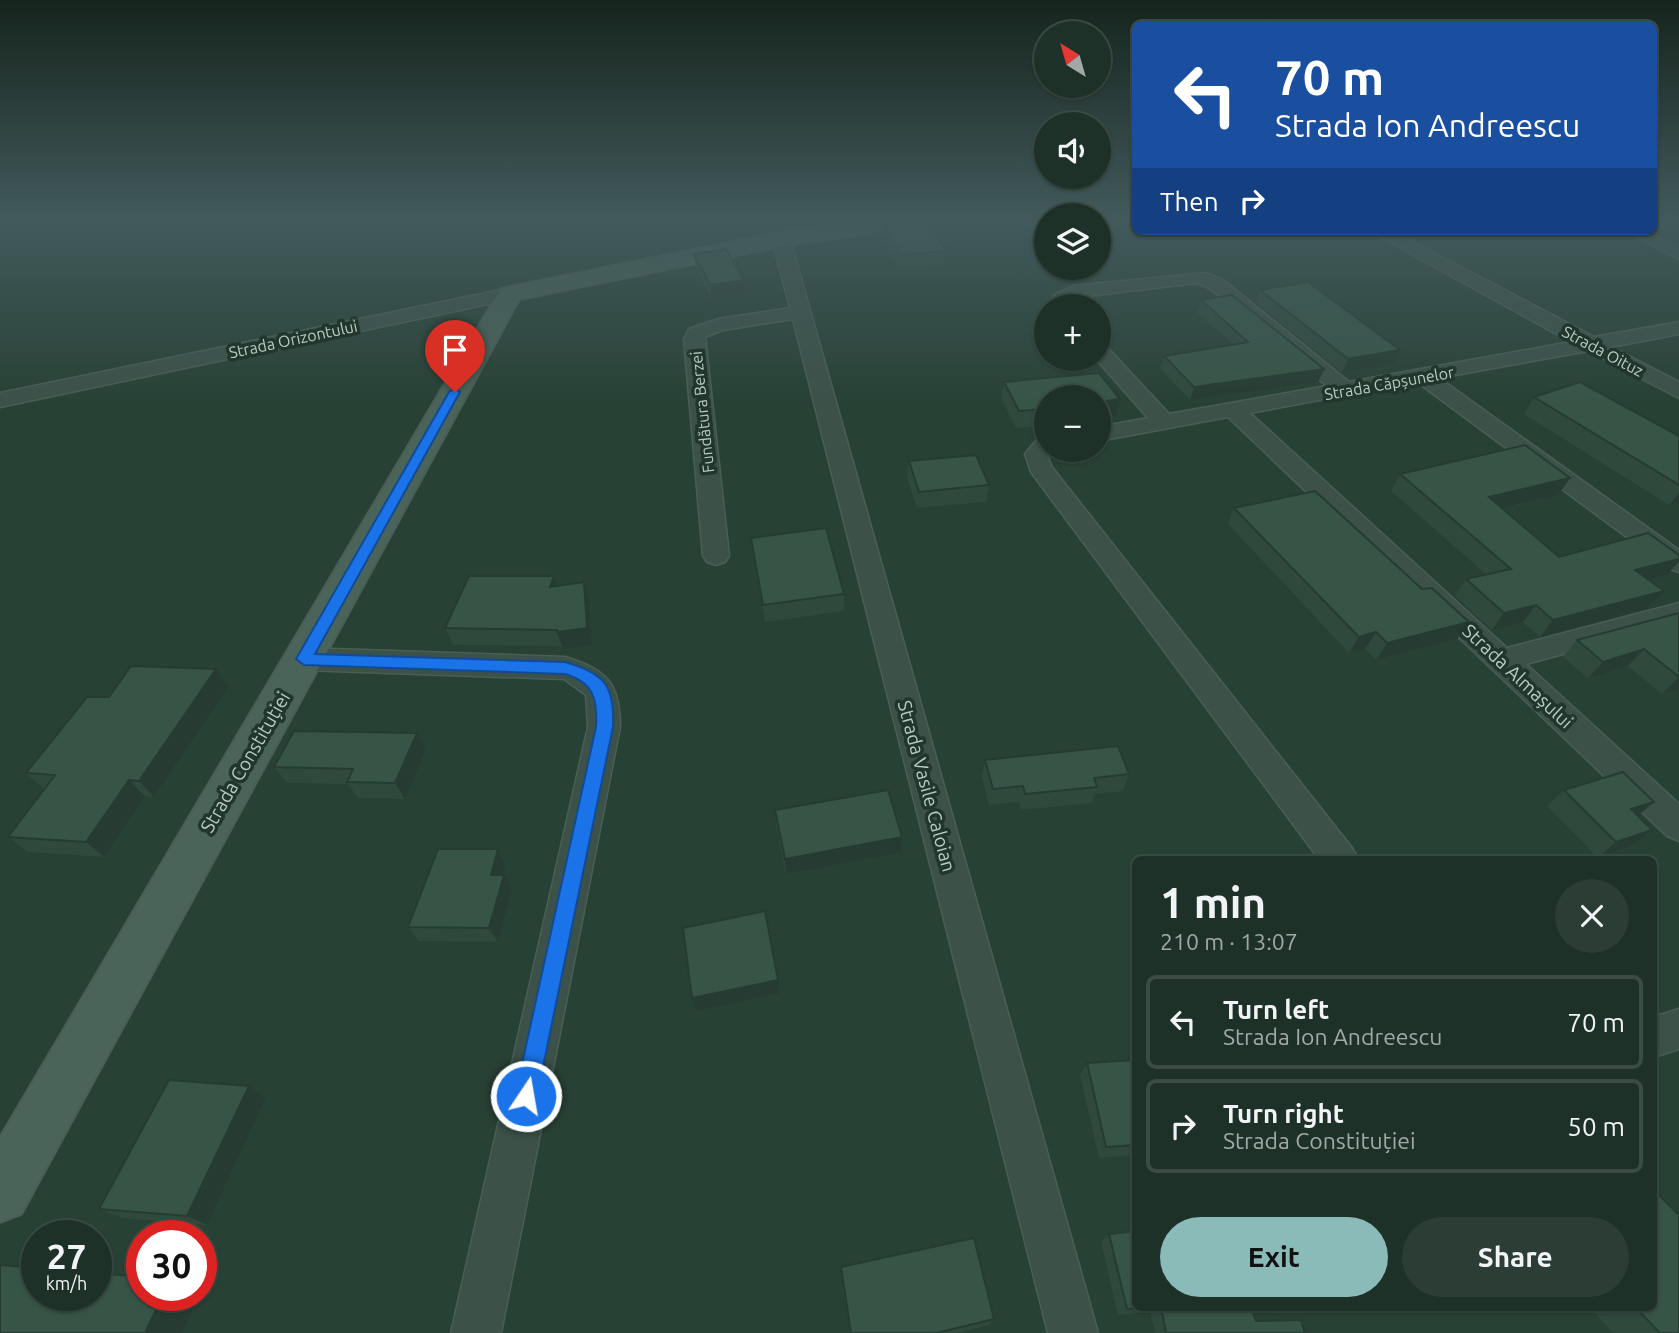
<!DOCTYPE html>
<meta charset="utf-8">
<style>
body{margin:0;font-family:Ubuntu,sans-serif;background:#2b3d34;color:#f1f3f6;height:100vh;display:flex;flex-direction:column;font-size:26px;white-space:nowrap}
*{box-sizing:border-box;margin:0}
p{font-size:23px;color:#a1a9a8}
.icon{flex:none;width:38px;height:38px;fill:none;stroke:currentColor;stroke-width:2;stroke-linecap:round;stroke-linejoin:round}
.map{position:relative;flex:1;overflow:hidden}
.side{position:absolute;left:1132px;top:856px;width:525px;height:455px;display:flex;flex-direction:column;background:#1e3128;border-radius:10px;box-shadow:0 2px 5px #0004,0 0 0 2px #3c4c45}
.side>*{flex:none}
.banner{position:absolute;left:1132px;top:21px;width:525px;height:214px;border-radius:10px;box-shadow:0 2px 5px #0004,0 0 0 2px #3c4c45;background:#1a4fa0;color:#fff;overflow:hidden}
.needle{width:46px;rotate:323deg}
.tools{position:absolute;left:1034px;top:21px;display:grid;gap:14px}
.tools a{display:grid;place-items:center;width:77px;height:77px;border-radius:50%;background:#1e3128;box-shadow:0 2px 5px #0004,0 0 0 2px #3c4c45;font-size:35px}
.speed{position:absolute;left:21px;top:1220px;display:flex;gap:14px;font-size:35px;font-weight:700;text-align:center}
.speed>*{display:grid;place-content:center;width:91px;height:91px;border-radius:50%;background:#1e3128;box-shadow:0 2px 5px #0004,0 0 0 2px #3c4c45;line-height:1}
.speed small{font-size:18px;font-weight:400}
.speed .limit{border:10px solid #d22;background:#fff;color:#111}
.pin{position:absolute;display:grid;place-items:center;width:60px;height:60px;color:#fff;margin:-72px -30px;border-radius:50% 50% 50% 0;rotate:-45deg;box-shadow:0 0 7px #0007}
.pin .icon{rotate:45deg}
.me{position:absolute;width:77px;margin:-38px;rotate:12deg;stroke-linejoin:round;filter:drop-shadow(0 0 5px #0008)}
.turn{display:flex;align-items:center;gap:24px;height:147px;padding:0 28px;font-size:32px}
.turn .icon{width:91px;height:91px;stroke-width:2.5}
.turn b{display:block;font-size:49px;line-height:60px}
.then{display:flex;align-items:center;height:66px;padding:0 28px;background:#0003;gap:14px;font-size:26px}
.round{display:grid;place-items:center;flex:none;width:74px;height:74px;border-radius:37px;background:#2b3d34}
.headline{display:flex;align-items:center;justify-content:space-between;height:119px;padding:0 28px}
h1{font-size:42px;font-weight:600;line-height:52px}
.button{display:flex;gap:14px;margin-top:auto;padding:14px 28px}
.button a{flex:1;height:80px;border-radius:42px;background:#8bbbb9;color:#111;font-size:28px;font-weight:600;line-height:80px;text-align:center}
.button a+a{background:#2b3d34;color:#f1f3f6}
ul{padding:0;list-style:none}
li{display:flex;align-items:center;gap:21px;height:94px;margin:0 14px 10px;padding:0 14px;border:4px solid #3c4c45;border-radius:10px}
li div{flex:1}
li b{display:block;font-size:26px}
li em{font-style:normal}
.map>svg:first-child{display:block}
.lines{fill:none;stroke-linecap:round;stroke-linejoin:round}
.street-casing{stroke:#495e54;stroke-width:3}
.secondary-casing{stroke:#495e54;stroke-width:4}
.street{fill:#3c5148;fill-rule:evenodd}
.secondary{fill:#4a6459;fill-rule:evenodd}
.wall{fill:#2f493d}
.shaded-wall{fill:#263c32}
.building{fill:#375547;stroke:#263c32;stroke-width:2}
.route{fill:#1a73e8;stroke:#114b97;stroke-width:2}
.labels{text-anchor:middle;stroke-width:7;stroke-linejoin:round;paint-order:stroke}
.far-street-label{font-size:16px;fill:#b9cbc3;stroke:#21372d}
.street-label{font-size:19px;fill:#b9cbc3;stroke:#21372d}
</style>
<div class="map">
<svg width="1679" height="1333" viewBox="0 0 1679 1333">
<rect width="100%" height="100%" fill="#284135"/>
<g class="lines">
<defs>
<g id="street">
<path d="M1370,231H1392L1594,337L1679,322V334L1611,347L1679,382V398L1588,351L1439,378L1679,550V572L1670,569L1417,382L1250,413L1507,648L1679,603V623L1526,664L1679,804V841L1667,836L1228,417L1099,441V427L1148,418L1096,359H1099V344L1106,346L1169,414L1327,386L1209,288L1197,283L1078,297L1071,301L1070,306H1052L1054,295L1073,286L1206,273L1223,280L1349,382L1571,342Z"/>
<path d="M1625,231H1647L1679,247V259Z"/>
<path d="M781,234L790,239L1098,1333H1048L793,319L723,330L705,337L729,556L725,562L716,565L707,562L703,556L684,339L689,329L719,319L790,308L772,239Z"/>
<path d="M510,288L519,294L517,298L0,407V393Z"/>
<path d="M1046,437V450H1053L1048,456L1051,466L1352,848L1358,859H1319L1031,472L1025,454L1035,442Z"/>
<path d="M304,648L565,657C606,670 620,682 620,727L501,1333H451L588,727L586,695L564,679L304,670L294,667L289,659L294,651Z"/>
<path d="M1679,1009V1049L1654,1057V1017Z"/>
</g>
<path id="secondary" d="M874,219H927L916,226L781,246L519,299L21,1214L0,1222V1138L501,289L781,232Z"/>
</defs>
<use href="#street" class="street-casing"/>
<use href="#secondary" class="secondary-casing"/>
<use href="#street" class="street"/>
<use href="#secondary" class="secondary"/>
</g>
<g class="wall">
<path d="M779,219H841L785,227Z"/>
<path d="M882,219L946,251L944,266L899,270L881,234Z"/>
<path d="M694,254L744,280L745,295L712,300L696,269Z"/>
<path d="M1260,290L1400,350L1393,364L1342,373L1256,303Z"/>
<path d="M1201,300L1324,369L1318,382L1190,400L1160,368L1164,356L1233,344L1197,312Z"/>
<path d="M1099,373L1120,399L1116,416L1099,418V397H1046V425L1016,428L1001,398L1004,382Z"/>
<path d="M1534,397L1679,436V502L1669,505L1524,414Z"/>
<path d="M909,461L989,485L986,502L917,508L907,478Z"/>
<path d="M1400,474L1570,478L1558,495L1502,509L1559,557L1679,555V561L1667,575L1648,580L1664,591L1648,608L1540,637L1523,622L1492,630L1455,596L1466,579L1487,575L1391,491Z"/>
<path d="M1234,508L1422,589L1469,622L1457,639L1376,660L1365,649L1349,653L1228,524Z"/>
<path d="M751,538L844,594V611L765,622L753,555Z"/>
<path d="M554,576L557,586L584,582L589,599L592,645L563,649L562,646L453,645L445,628Z"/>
<path d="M1679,613V688L1662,694L1628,666L1588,678L1563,657L1577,640Z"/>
<path d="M216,669L229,686L154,797L145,796L104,857L28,852L8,837L44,789L26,773L109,697Z"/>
<path d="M417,733L426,749L405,799L358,798L348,784L287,783L274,767Z"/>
<path d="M985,760L1129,774L1123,791L1095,794L1092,803L1021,810L1019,802L989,805L982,776Z"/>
<path d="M1564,790L1637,816L1633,845L1598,858L1547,806Z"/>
<path d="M775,810L901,853L786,874L776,826Z"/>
<path d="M498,849L506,865L503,875L512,890L498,942L419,941L408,927Z"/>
<path d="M1136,1060V1155L1099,1158L1080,1075L1087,1063Z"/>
<path d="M249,1086L266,1097L207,1225L122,1218L99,1209Z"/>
<path d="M1109,1234L1136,1307H1251L1256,1321L1305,1333H1155L1150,1312L1118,1315L1101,1242Z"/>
<path d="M841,1267L994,1319L989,1325L957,1333H850L841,1275Z"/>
<path d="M1590,1307H1654L1679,1333H1613Z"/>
</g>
<g class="shaded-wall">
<path d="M785,219H841L785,227Z"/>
<path d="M744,280L745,295L712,300L710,285Z"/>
<path d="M1400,350L1393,364L1342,373L1348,359Z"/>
<path d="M1324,369L1318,382L1190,400L1194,387Z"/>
<path d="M1120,399L1116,416L1099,418V402Z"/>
<path d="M1570,478L1558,495L1478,514L1489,497Z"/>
<path d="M1679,493V502L1669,505Z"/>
<path d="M1679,559V561L1667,575L1621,587L1635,570Z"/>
<path d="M554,576L559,593L550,587Z"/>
<path d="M584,582L589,599L592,645L563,649L557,632Z"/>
<path d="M1664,591L1648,608L1540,637L1553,620Z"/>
<path d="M1536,605L1523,622L1492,630L1504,613Z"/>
<path d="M1469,622L1457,639L1376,660L1387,643Z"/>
<path d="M1376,632L1365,649L1349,653L1359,637Z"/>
<path d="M1644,649L1628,666L1588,678L1603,662Z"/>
<path d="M216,669L229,686L154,797L139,781Z"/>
<path d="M1679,677V688L1662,694Z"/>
<path d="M417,733L426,749L405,799L395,783Z"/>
<path d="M129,780L145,796L104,857L86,842Z"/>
<path d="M1654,802L1635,818L1631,809Z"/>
<path d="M1652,830L1633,845L1598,858L1616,842Z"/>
<path d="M902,837L901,853L786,874L785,859Z"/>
<path d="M498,849L506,865L499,890L491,875Z"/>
<path d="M504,875L512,890L498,942L489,928Z"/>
<path d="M778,980L779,993L696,1011L692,998Z"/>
<path d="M249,1086L266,1097L207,1225L187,1216Z"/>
<path d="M163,1295H199L182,1333H145Z"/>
</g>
<g class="building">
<path d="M882,219H926L946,251L900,255Z"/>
<path d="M726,249L744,280L710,285L694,254Z"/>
<path d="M1308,282L1400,350L1348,359L1260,290Z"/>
<path d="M1232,295L1324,369L1194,387L1164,356L1248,342L1201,300Z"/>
<path d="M1099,373L1120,399L1099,402V397H1046V409L1019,411L1004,382Z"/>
<path d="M1580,382L1679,436V485L1534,397Z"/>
<path d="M1525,445L1570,478L1489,497L1559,557L1648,533L1679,555V559L1635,570L1664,591L1553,620L1536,605L1504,613L1466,579L1511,569L1400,474Z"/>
<path d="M976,455L989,485L919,492L909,461Z"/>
<path d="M1315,491L1422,589L1432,588L1469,622L1387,643L1376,632L1359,637L1234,508Z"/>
<path d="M826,528L844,594L763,605L751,538Z"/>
<path d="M469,576H554L550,587L584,582L587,628L557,632V630L445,628Z"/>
<path d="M1679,613V677L1644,649L1603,662L1577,640Z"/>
<path d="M131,666L216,669L139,781L129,780L86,842L8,837L55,775L26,773L87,697H109Z"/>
<path d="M294,731L417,733L395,783L347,782L353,769L274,767Z"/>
<path d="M1118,746L1129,774L1094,778L1097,787L1025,794L1023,786L993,789L985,760Z"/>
<path d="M1623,772L1654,802L1631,809L1652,830L1616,842L1564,790Z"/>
<path d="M888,790L902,837L785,859L775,810Z"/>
<path d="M438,849H498L491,875H504L489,928L408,927Z"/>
<path d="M765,911L778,980L692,998L683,928Z"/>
<path d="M1136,1060V1145L1106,1147L1087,1063Z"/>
<path d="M169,1080L249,1086L187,1216L99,1209Z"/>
<path d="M1654,1190L1679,1215V1333H1660L1635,1307H1654Z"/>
<path d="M1136,1231V1307H1146L1127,1309L1109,1234Z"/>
<path d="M974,1238L994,1319L936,1333H851L841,1267Z"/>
<path d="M0,1265L37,1268V1295H96V1273L142,1277V1295H163L145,1333H0Z"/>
<path d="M1161,1307H1251L1256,1321L1301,1320L1305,1333H1166Z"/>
</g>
<linearGradient id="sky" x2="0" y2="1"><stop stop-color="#16241d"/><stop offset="0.54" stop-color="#425a5c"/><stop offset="1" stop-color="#425a5c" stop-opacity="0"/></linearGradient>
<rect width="1679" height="405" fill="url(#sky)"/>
<path class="route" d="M455,388L460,392L315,654L565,662C604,673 615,685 613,727L537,1096L534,1104L526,1107L518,1104L515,1096L596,727C598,699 593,682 565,674L304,665L296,659L449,392Z"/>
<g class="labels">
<g class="far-street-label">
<text transform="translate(293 339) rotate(-12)" y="6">Strada Orizontului</text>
<text transform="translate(1603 351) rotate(28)" y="6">Strada Oituz</text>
<text transform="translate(1389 383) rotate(-10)" y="6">Strada Căpșunelor</text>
<text transform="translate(702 412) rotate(-96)" y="6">Fundătura Berzei</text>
</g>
<g class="street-label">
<text transform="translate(1518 676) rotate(43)" y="7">Strada Almașului</text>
<text transform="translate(245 762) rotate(-60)" y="7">Strada Constituției</text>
<text transform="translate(927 786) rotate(75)" y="7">Strada Vasile Caloian</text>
</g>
</g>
</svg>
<div class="tools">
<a><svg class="needle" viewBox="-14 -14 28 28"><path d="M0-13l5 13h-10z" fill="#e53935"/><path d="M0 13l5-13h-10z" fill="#a1a9a8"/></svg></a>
<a><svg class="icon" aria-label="sound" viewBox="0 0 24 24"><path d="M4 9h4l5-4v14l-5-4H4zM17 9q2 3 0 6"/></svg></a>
<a><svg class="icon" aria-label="layers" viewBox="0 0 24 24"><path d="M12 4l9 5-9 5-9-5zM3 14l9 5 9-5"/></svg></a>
<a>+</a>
<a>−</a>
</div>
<div class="speed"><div>27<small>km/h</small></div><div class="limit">30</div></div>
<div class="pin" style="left:455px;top:392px;background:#d93025"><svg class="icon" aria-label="arrive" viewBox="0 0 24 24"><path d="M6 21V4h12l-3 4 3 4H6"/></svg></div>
<svg class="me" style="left:526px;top:1096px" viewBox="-20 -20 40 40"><circle r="17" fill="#1a73e8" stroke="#fff" stroke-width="3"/><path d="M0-11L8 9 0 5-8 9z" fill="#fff"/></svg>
<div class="banner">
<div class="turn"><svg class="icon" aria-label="left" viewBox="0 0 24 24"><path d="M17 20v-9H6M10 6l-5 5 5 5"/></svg><div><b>70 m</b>Strada Ion Andreescu</div></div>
<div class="then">Then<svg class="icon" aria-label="right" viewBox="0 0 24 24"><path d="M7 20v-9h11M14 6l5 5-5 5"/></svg></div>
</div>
<section class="side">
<div class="headline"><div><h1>1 min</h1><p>210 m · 13:07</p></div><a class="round"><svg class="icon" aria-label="close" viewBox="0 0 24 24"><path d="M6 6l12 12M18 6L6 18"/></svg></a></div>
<ul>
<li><svg class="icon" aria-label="left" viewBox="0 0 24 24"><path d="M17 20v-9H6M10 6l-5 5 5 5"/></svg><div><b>Turn left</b><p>Strada Ion Andreescu</p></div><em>70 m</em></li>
<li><svg class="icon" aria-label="right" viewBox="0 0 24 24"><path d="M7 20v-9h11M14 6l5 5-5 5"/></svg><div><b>Turn right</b><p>Strada Constituției</p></div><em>50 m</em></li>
</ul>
<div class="button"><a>Exit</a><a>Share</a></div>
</section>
</div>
